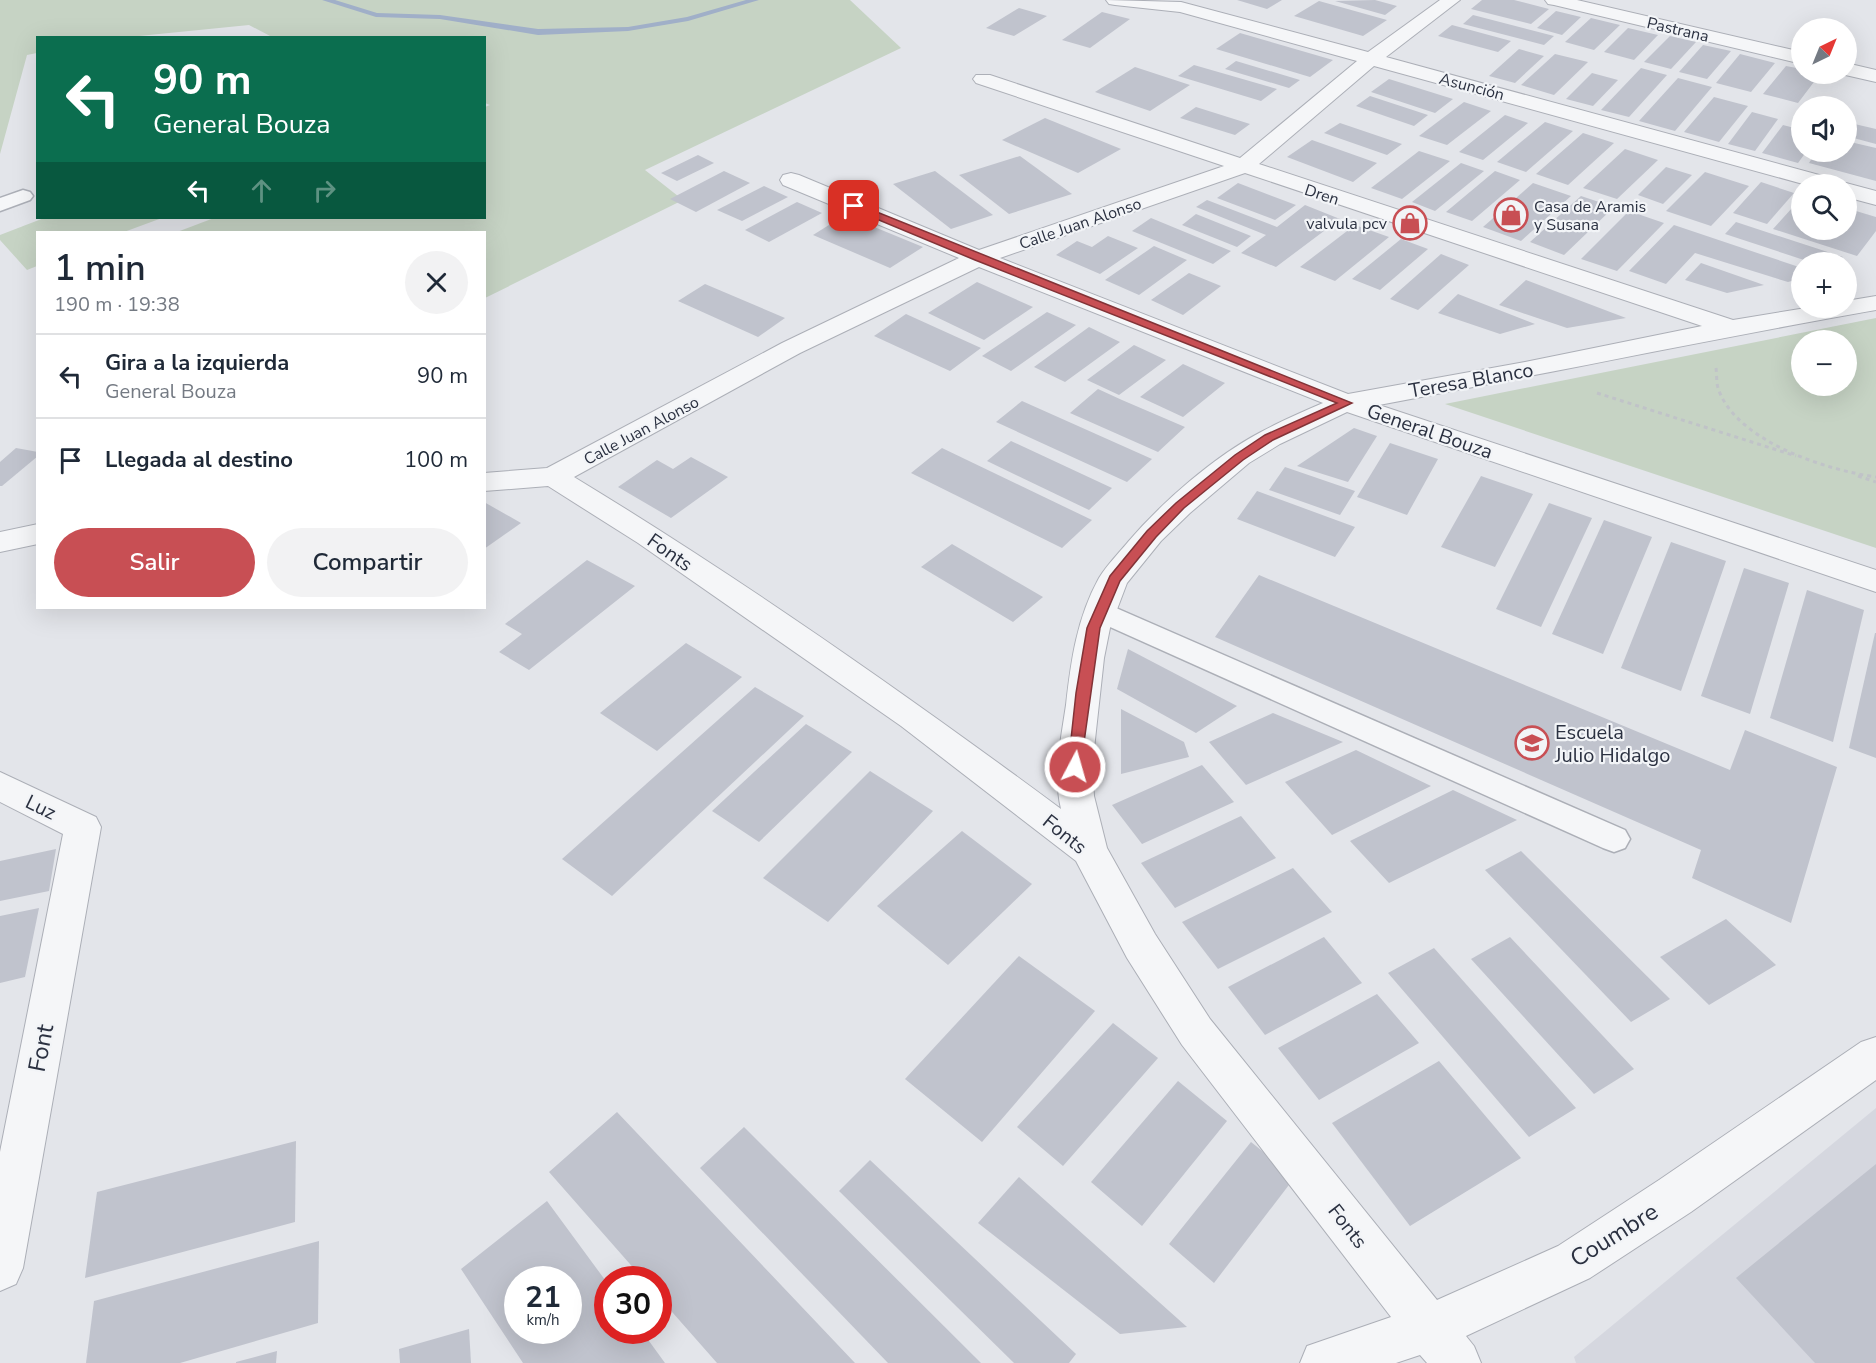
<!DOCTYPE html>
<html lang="es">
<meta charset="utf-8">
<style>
body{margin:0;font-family:"Nunito Sans",sans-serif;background:#f2f2f3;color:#1f2937;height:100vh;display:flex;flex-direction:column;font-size:22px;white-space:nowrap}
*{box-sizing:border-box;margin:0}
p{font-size:20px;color:#747a83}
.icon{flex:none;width:33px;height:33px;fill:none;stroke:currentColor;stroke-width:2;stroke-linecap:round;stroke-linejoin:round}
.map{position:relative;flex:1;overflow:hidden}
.sheet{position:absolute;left:36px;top:231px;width:450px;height:378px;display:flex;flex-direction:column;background:#fff;border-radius:0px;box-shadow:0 6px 24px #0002}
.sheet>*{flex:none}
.guide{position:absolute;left:36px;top:36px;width:450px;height:183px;border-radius:0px;box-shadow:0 6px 24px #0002;background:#0b6e4f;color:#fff;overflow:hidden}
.needle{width:39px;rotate:43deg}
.tools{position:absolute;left:1791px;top:18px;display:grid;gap:12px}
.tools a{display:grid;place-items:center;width:66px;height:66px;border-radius:50%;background:#fff;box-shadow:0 6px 24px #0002;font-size:30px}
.speed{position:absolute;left:504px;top:1266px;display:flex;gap:12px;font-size:30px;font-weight:700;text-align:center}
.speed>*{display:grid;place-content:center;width:78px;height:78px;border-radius:50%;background:#fff;box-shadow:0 6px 24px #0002;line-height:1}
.speed small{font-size:15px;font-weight:400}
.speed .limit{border:9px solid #d22;background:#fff;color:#111}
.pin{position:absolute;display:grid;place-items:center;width:51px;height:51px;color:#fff;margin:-26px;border-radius:12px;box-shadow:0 3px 9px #0006}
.me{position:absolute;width:66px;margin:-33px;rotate:6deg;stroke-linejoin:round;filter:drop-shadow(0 0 4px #0008)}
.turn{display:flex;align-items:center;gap:21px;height:126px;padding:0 18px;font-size:27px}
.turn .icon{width:78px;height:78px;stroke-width:2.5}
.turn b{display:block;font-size:42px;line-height:51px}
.lanes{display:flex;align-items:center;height:57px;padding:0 18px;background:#0003;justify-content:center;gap:30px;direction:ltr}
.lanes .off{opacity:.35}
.round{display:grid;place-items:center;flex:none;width:63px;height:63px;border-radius:32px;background:#f2f2f3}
.headline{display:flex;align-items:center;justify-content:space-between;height:102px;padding:0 18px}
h1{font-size:36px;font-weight:600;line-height:45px}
.action{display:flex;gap:12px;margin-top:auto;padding:12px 18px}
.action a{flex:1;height:69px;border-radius:36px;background:#c84f54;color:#fff;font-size:24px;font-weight:600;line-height:69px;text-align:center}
.action a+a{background:#f2f2f3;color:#1f2937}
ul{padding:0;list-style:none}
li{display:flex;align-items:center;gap:18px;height:84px;padding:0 18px;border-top:2px solid #e0e1e3}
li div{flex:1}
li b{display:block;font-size:22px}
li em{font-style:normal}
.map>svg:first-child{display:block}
.built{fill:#d5d7df}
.green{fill:#c6d3c4;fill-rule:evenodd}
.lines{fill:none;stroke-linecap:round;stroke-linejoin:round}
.stream{fill:#a0afc8;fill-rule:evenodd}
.building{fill:#c0c3cd;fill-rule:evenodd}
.lane-casing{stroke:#acafb7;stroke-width:3}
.street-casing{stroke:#acafb7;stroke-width:2}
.path{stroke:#c0c3c8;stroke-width:3;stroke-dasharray:4 4;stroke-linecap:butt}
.lane{fill:#f5f6f8;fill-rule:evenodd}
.street{fill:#f5f6f8;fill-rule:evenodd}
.route{fill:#c84f54;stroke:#823337;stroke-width:1.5}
.labels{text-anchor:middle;stroke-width:4.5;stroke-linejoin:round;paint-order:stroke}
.far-street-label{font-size:16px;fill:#2b3141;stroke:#f2f4f7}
.far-poi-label{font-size:16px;fill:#2b3141;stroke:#f2f4f7;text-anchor:start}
.street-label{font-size:20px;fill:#2b3141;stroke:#f2f4f7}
.poi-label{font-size:20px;fill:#2b3141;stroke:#f2f4f7;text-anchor:start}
.near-street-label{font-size:24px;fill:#2b3141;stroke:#f2f4f7}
</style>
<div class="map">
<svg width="1876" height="1363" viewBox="0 0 1876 1363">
<rect width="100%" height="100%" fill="#e3e5ea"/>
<path class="built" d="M1876,1108V1363H1576L1574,1357Z"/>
<g class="green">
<path d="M0,0H850L901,48L645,170L683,200L485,298L484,232H177L214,218H484L485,107L490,105L485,103L484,38L272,37L249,25L129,37L38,38L37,53L27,55L0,154Z"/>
<path d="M44,218H162L124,232H38L37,266L27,270L0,240V235Z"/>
<path d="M1876,318V548L1445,404ZM1802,340H1846V386H1802Z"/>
</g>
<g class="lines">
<path class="stream" d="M322,0H335L377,13L440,15L538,29L628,27L687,17L746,0H759L688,21L628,31L538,35L440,19L376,17Z"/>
</g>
<g class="building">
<path d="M1237,0H1282L1267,9Z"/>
<path d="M1375,0L1397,6L1385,15L1335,1Z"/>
<path d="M1482,0H1514L1549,9L1531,24L1471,9Z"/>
<path d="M1319,1L1387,20L1363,36L1294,16Z"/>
<path d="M1019,8L1047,16L1014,36L986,28Z"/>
<path d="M1556,11L1581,17L1562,35L1537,28Z"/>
<path d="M1102,12L1130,19L1090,48L1062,40Z"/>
<path d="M1473,15L1554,36L1544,45L1463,24Z"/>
<path d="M1591,18L1620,25L1594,50L1565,42Z"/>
<path d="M1452,25L1511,41L1498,52L1438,36Z"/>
<path d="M1628,28L1658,35L1634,60L1604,52Z"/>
<path d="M1240,33L1333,60L1310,77L1216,49Z"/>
<path d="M1670,36L1696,42L1671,69L1644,62Z"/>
<path d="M1703,45L1731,51L1707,79L1679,72Z"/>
<path d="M1519,49L1544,56L1515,83L1489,76Z"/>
<path d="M1555,54L1588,62L1554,95L1521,85Z"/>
<path d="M1740,54L1775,63L1751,92L1716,83Z"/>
<path d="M1236,61L1300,80L1289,88L1225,69Z"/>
<path d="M1194,65L1277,89L1261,101L1178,76Z"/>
<path d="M1786,66L1802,69V74H1820L1798,103L1763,94Z"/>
<path d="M1135,67L1190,85L1150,111L1095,92Z"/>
<path d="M1641,68L1667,75L1629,117L1601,110Z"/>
<path d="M1592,73L1618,80L1593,106L1566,99Z"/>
<path d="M1678,78L1712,87L1675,131L1639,121Z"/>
<path d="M1389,79L1453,99L1435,113L1371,92Z"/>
<path d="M1370,96L1428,115L1414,126L1356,106Z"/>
<path d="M1714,97L1748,106L1719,142L1684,132Z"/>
<path d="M1464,102L1491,111L1447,145L1419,136Z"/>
<path d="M1196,107L1250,124L1235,135L1180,118Z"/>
<path d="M1752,112L1778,119L1755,151L1728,144Z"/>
<path d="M1505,115L1528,123L1483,160L1459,152Z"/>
<path d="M1045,118L1121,149L1078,173L1002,140Z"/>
<path d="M1545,122L1573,131L1526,172L1497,162Z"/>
<path d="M1846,122L1876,129V144L1846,136Z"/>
<path d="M1340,123L1402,144L1387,155L1324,133Z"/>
<path d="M1783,125L1802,130V152H1806L1798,163L1762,153Z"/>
<path d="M1583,133L1614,143L1568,185L1536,174Z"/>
<path d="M1312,140L1377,163L1353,182L1287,157Z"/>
<path d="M1846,141L1876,148V181L1809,163L1816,152H1846Z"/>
<path d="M1625,149L1658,160L1617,199L1583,188Z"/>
<path d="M1419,151L1450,161L1402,199L1371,188Z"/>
<path d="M698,155L714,163L677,181L661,173Z"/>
<path d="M1020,156L1072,194L1009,214L959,175Z"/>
<path d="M1461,163L1484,171L1435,211L1412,202Z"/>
<path d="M1666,167L1692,175L1663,204L1638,195Z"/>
<path d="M724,171L750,183L696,212L670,199Z"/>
<path d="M935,171L993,215L951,229L893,184Z"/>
<path d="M1495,171L1520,180L1472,221L1446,212Z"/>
<path d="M1705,172L1749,186L1711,226L1666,211Z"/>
<path d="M1761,182L1794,193L1767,224L1733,213Z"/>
<path d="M1238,183L1296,205L1275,220L1217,198Z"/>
<path d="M1533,183L1571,196L1521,241L1483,227Z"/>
<path d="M764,186L788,197L742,221L717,210Z"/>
<path d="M1581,196L1614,207L1564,255L1530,242Z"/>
<path d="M1802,197V230H1846V208L1876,217V231L1857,256L1773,229Z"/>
<path d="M1207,200L1277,227L1305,205L1340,219L1276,267L1241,253L1266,235L1196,207Z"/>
<path d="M797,202L822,213L769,242L745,230Z"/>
<path d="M1629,211L1664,223L1617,271L1581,259Z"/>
<path d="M1196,214L1251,236L1237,247L1182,225Z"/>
<path d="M845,215L923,247L890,268L813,235Z"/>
<path d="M1151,218L1231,251L1213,264L1132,231Z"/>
<path d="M1736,222L1843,257L1838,262H1810L1725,234Z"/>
<path d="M1355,225L1389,237L1335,281L1300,267Z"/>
<path d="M1674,225L1802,268V278L1788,282L1695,253L1666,284L1629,271Z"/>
<path d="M1108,236L1138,248L1100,274L1056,255L1077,241L1092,247Z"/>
<path d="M1401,239L1428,249L1380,290L1352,279Z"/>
<path d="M1154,246L1187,260L1139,295L1105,280Z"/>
<path d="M1441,254L1469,265L1418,310L1390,299Z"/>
<path d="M1701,263L1764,285L1727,293L1685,280Z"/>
<path d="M1189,273L1221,286L1183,315L1151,300Z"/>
<path d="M1526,280L1626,318L1567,328L1499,305Z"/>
<path d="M977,282L1033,307L984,340L928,313Z"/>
<path d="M705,284L785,318L758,337L678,301Z"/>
<path d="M1458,294L1535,324L1500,334L1438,313Z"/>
<path d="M1047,312L1076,325L1011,371L982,356Z"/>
<path d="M906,314L981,348L950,371L874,336Z"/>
<path d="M1089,327L1120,342L1065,382L1034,367Z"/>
<path d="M1134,345L1166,360L1119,395L1087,380Z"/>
<path d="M1183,364L1225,383L1183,417L1140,397Z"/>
<path d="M1098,389L1122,400L1185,427L1158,452L1070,413Z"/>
<path d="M1022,401L1152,459L1127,482L996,422Z"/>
<path d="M1354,428L1377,436L1348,482L1297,466Z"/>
<path d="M1011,441L1112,488L1089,510L987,461Z"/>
<path d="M1390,443L1438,459L1407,515L1357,497Z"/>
<path d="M16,448L38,452V456L2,486H0V462Z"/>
<path d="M942,448L1092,520L1062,548L911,473Z"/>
<path d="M691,457L728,477L671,518L618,487L657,460L673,469Z"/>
<path d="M1285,467L1355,491L1340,515L1269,490Z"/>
<path d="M1481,476L1533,494L1495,567L1441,547Z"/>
<path d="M1257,491L1355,527L1335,557L1237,519Z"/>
<path d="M484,502L521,523L484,549Z"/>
<path d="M1549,503L1592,518L1541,627L1496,609Z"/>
<path d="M1604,520L1652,537L1603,654L1552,634Z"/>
<path d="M1671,542L1726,561L1681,691L1621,668Z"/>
<path d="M952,544L1043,597L1013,622L921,567Z"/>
<path d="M587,560L635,586L529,670L499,652L522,634L505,624Z"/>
<path d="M1744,568L1789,583L1750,714L1701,696Z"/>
<path d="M1259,575L1730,770L1745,730L1837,767L1791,923L1692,878L1701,850L1215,637Z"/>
<path d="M1807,590L1864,610L1833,742L1770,718Z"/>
<path d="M1875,633H1876V758L1849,748Z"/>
<path d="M686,643L742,677L657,751L600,713Z"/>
<path d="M1128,649L1237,706L1196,733L1117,689Z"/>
<path d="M755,687L804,716L612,896L562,859Z"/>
<path d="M1121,709L1184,742L1189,757L1121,774Z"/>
<path d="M1273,713L1343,742L1246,785L1209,742Z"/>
<path d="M806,724L852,752L759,842L712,811Z"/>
<path d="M1356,750L1431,786L1332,835L1285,782Z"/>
<path d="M1202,765L1234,802L1142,844L1112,805Z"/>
<path d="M870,771L933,811L828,922L763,878Z"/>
<path d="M1453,790L1517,820L1389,883L1350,841Z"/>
<path d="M1241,816L1276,858L1175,908L1141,863Z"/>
<path d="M962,831L1032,884L948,965L877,906Z"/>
<path d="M56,849L49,891L0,901V861Z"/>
<path d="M1521,851L1670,999L1631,1022L1485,870Z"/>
<path d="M1293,868L1332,912L1218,969L1182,922Z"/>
<path d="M39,908L25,977L0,983V916Z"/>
<path d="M1726,919L1776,965L1709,1005L1660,957Z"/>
<path d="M1324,937L1362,983L1265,1035L1228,987Z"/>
<path d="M1510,937L1634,1069L1594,1094L1471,959Z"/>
<path d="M1434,948L1576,1108L1529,1137L1388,973Z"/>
<path d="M1019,956L1095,1011L982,1142L905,1079Z"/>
<path d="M1377,994L1419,1043L1319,1100L1278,1048Z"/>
<path d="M1113,1023L1158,1058L1063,1166L1017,1127Z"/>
<path d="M1439,1061L1521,1158L1410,1226L1332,1123Z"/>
<path d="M1178,1081L1227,1121L1142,1226L1091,1182Z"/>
<path d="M617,1112L855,1363H717L658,1296V1280H644L549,1172Z"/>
<path d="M744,1127L981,1363H888L700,1168Z"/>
<path d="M296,1141L295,1222L85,1278L97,1192Z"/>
<path d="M1251,1142L1295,1177L1214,1283L1169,1244Z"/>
<path d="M870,1160L1076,1354L1069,1363H1014L839,1191Z"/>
<path d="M1876,1164V1363H1815L1736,1278Z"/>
<path d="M1019,1177L1187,1327L1120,1334L978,1223Z"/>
<path d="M547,1201L608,1284V1330H641L665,1363H523L461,1269ZM518,1280H568V1330H518Z"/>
<path d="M319,1241L318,1323L180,1363H86L94,1301Z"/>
<path d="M469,1329L471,1363H400L399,1349Z"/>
<path d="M277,1351L276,1363H236V1362Z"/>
</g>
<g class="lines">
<defs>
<g id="lane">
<path d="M23,190L30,192L33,196L30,200L0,211V198Z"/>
<path d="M1100,601L1625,830L1630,839L1625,848L1614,852L1603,848L1090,618L1086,611L1090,604Z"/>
</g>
<g id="street">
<path d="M1106,0L1181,2L1368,52L1440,0H1460L1386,57L1834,179L1837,184H1803L1374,66L1259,164L1733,320L1806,308H1846V301L1876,296V310C1710,339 1545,374 1379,405L1876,570V592L1347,412L1280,444L1249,463L1190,513L1161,541L1127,583L1110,628L1104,658L1092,767L1094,796L1107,848L1155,934L1210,1019L1437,1300L1558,1246L1659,1180L1861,1042L1876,1037V1080L1691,1212L1590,1278L1466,1336L1474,1346L1481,1363H1427L1420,1355L1396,1363H1300L1307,1346L1391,1317L1182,1045L1127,958L1076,861L901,726L638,543L548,486L484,491V473L547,468L782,343L959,258L783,185L780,180L783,175L791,173L799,175L979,250L1224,166L976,83L973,79L976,75H990L1240,158L1357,61L1180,12L1115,5L1109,4ZM1245,173L1702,326L1525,362L1348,394L1000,258ZM979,267L1323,403C1302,412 1281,421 1261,432C1215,456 1161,503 1128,542C1118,554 1107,565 1099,578C1077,618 1071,660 1066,705C1061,739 1053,775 1061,809C903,692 742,579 574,477L800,353Z"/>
<path d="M1545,0H1577L1802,52V64L1554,5L1548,4Z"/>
<path d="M1846,63L1876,70V82L1841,74H1846Z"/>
<path d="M1846,183L1876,191V205L1846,197V184H1842Z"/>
<path d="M38,524V544L0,552V532Z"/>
<path d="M0,772L96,817L101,827L23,1268L16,1284L0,1291V1152L63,834L0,802Z"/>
</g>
</defs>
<use href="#lane" class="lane-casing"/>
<use href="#street" class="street-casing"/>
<g class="path">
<path d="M1716,368C1717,375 1716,384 1719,391C1739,442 1826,470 1876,477"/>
<path d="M1597,393L1796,456"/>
<path d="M1858,476L1876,482"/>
</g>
<use href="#lane" class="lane"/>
<use href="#street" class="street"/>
</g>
<path class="route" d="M850,204H857L1352,403L1273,440L1243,460L1184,508L1156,537L1120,581L1100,628L1080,771H1070L1068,767L1076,693L1087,628L1110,576L1147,531L1176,503L1235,455L1265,435L1337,403L975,260L850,208Z"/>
<defs>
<symbol id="shop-ring" viewBox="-11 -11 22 22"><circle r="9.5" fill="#f2f4f7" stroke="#c84f54" stroke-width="1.5"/><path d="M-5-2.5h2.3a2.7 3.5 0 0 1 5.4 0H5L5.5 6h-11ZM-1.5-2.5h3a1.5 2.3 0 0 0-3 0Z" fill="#c84f54"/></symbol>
<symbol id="school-ring" viewBox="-11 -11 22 22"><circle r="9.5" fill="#f2f4f7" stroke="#c84f54" stroke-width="1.5"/><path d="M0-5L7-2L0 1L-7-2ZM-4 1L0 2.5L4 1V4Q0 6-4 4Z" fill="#c84f54"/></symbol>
</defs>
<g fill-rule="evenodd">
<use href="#shop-ring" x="1492" y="196" width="38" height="38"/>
<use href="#shop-ring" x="1391" y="204" width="38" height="38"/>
<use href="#school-ring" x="1513" y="724" width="38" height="38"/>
</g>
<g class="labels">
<g class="far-street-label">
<text transform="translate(1678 29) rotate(13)" y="6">Pastrana</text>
<text transform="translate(1472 86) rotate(15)" y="6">Asunción</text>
<text transform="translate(1322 194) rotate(18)" y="6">Dren</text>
<text transform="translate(1080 223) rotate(-19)" y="6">Calle Juan Alonso</text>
<text transform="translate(641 430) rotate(-28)" y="6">Calle Juan Alonso</text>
</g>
<g class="far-poi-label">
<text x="1534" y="212">Casa de Aramis<tspan x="1534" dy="18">y Susana</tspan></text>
<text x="1387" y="229" text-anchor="end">valvula pcv</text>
</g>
<g class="street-label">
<text transform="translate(1471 380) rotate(-10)" y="7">Teresa Blanco</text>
<text transform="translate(1430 431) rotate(19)" y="7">General Bouza</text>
<text transform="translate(670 552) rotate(35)" y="7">Fonts</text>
<text transform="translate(41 807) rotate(26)" y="7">Luz</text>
<text transform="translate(1065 834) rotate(39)" y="7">Fonts</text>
<text transform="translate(1348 1226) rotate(52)" y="7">Fonts</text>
</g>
<g class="poi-label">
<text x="1555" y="739">Escuela<tspan x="1555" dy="23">Julio Hidalgo</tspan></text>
</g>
<g class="near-street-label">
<text transform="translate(41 1048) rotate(-79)" y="8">Font</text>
<text transform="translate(1614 1235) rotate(-32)" y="8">Coumbre</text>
</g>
</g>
</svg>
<div class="tools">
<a><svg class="needle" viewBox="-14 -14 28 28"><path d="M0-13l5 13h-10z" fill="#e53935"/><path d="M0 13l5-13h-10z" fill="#747a83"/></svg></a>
<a><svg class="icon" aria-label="sound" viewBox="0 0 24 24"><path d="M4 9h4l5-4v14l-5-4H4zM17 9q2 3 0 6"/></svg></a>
<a><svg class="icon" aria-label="search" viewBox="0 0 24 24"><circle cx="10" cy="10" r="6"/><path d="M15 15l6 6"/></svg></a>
<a>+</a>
<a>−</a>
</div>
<div class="speed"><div>21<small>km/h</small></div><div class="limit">30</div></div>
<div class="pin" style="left:854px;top:206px;background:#d93025"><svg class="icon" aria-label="arrive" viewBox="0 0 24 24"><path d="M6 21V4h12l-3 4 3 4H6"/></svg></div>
<svg class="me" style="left:1075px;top:767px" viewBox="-20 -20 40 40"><circle r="17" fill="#c84f54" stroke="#fff" stroke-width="3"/><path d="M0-11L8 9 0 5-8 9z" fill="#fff"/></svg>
<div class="guide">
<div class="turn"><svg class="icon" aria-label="left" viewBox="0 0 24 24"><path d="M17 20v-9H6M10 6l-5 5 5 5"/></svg><div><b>90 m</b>General Bouza</div></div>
<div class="lanes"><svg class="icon" aria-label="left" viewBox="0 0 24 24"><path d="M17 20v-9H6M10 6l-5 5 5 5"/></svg><svg class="icon off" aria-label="ahead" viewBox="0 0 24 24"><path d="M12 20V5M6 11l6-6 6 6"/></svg><svg class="icon off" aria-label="right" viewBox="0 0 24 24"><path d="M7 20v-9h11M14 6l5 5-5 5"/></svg></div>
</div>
<section class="sheet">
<div class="headline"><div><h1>1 min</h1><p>190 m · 19:38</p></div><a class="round"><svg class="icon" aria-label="close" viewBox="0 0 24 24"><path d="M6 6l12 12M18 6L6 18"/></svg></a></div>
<ul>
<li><svg class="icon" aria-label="left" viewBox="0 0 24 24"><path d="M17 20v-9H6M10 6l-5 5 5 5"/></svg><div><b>Gira a la izquierda</b><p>General Bouza</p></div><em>90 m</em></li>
<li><svg class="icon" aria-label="arrive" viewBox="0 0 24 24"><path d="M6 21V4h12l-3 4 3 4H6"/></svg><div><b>Llegada al destino</b></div><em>100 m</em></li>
</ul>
<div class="action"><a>Salir</a><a>Compartir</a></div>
</section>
</div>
